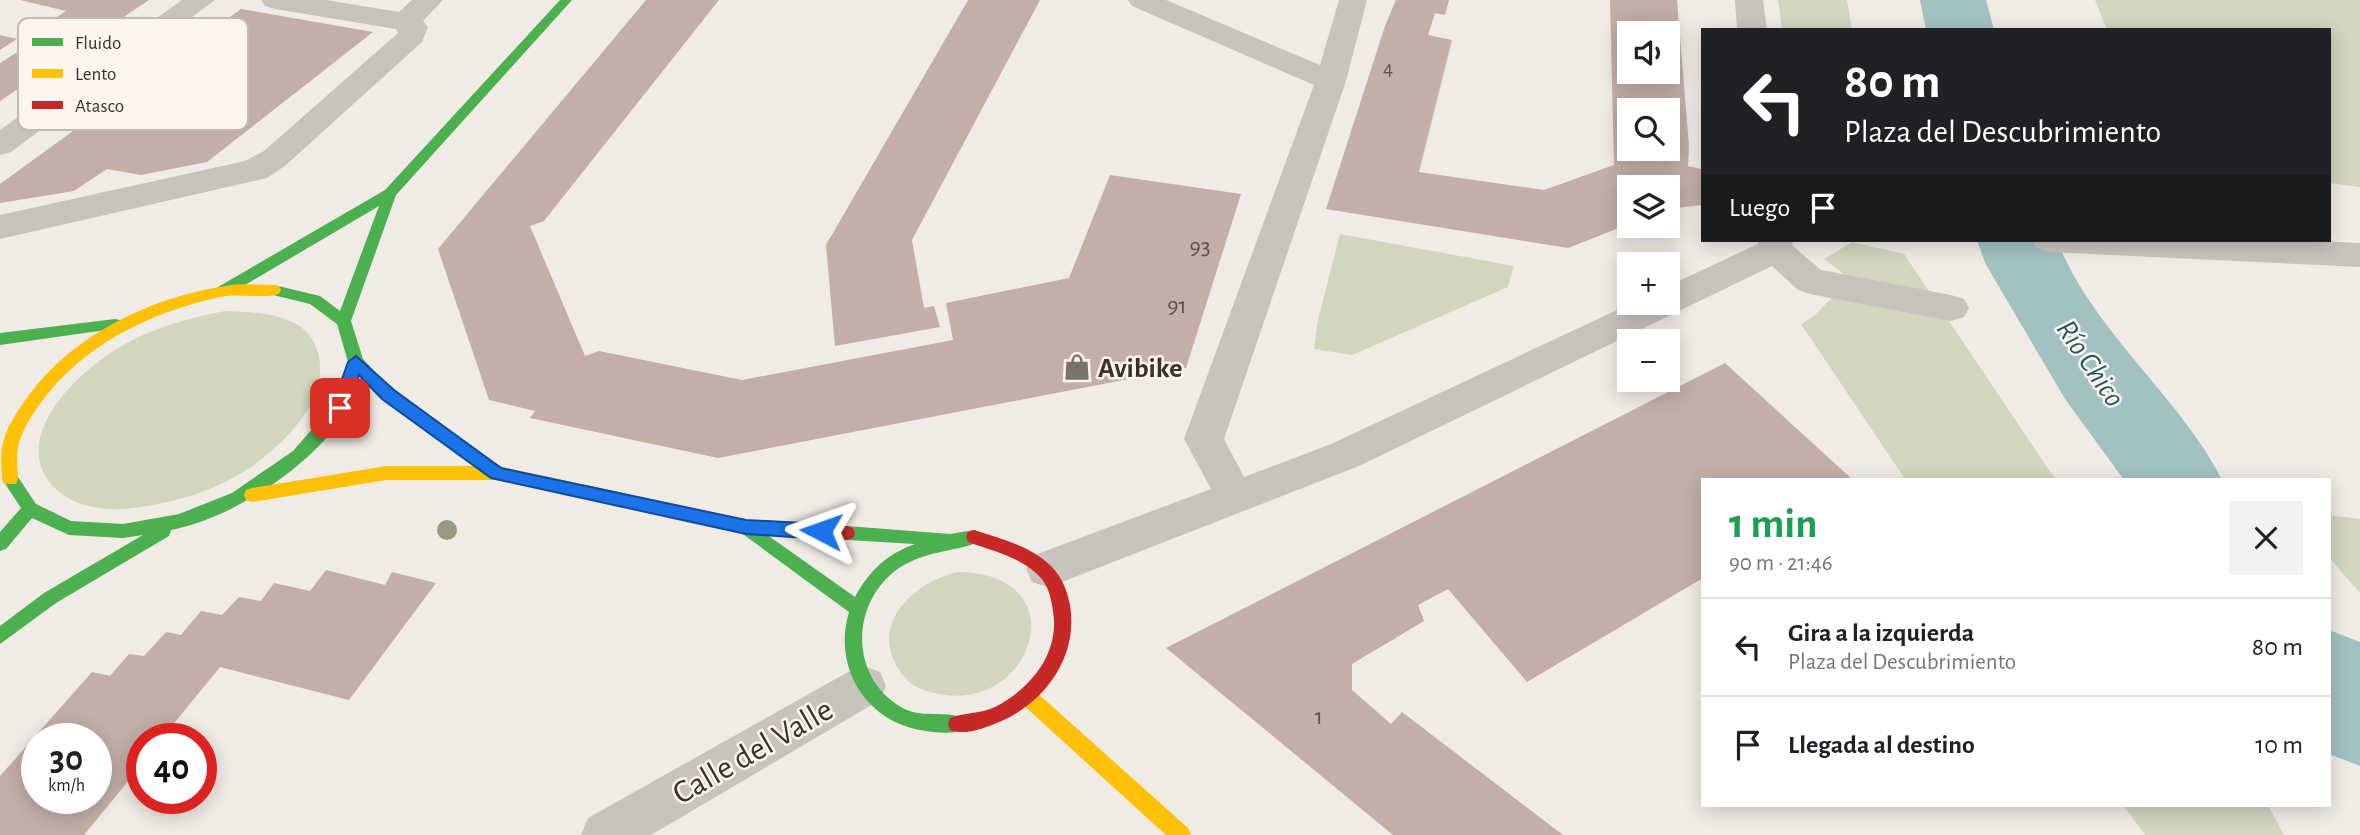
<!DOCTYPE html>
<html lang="es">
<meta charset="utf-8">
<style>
body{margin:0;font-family:"Alegreya Sans",sans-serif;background:#f2f2f2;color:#202124;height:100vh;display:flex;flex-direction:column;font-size:26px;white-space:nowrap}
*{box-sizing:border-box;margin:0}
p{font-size:23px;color:#757577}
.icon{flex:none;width:38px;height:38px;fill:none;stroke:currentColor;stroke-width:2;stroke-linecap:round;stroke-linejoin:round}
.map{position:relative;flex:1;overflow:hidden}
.drawer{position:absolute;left:1701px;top:478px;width:630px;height:329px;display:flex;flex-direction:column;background:#fff;border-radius:0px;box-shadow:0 4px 18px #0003}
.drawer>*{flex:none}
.top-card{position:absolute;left:1701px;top:28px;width:630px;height:214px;border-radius:0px;box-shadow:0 4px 18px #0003;background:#202124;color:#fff;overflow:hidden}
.buttons{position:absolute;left:1617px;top:21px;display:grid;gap:14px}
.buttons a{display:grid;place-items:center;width:63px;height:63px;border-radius:0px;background:#fff;box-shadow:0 4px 18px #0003;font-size:35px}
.speed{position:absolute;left:21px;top:723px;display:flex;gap:14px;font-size:35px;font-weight:700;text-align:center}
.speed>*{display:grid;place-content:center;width:91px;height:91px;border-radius:50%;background:#fff;box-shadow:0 4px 18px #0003;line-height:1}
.speed small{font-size:18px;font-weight:400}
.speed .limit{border:10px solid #d22;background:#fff;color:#111}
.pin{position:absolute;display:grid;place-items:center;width:60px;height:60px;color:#fff;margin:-30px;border-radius:14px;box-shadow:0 4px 10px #0006}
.me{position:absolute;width:77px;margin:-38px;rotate:274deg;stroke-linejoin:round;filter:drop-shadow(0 0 5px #0008)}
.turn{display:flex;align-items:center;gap:24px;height:147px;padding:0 28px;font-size:32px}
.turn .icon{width:91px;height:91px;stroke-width:2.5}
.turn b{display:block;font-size:49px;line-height:60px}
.then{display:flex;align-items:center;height:66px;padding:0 28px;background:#0003;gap:14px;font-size:26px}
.round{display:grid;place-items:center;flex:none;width:74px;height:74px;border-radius:0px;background:#f2f2f2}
.headline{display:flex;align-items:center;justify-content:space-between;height:119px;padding:0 28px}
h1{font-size:42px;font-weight:700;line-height:52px;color:#1e9e55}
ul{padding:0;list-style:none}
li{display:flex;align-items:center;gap:21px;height:98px;padding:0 28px;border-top:2px solid #e0e0e0}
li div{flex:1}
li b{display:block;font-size:26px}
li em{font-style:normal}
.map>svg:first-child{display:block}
.green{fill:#d1d6bf}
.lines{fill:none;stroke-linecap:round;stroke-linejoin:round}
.river{fill:#a1c2c1;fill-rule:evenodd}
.building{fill:#c3afa7;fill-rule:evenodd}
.street{fill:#c9c3be;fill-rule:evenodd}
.fast{fill:#4caf50;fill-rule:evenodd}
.slow{fill:#ffc107;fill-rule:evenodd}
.jam{fill:#c62828;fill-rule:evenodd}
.tree{fill:#959b80}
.route{fill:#1a73e8;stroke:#114b97;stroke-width:2}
.labels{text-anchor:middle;stroke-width:5;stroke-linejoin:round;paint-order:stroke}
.far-number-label{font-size:21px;fill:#5d504a}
.number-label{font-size:24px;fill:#5d504a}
.poi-label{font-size:28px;font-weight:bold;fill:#3b302b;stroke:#fbf5ee;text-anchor:start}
.water-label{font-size:30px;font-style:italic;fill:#1f5a5e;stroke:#fbf5ee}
.near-street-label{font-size:33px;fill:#3b302b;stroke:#fbf5ee}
.key{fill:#fbf5ee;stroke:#c1bab4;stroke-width:2}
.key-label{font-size:19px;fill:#3b302b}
</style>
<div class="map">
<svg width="2360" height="835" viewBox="0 0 2360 835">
<rect width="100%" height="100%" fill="#f0ebe5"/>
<g class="green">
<path d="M1778,0H1847L1852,30H1782Z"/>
<path d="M2095,0H2360V187L2329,183V30H2107Z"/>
<path d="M1340,234L1514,266L1508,287L1352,355L1314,349L1318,320Z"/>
<path d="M1852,242L1904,254L2055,479H1905L1801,324L1814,316L1850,279L1824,259Z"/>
<path d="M225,311C248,312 270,312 292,322C305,327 315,340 318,353C330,397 290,437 258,462C219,491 171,504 124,509C105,511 79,506 63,495C8,454 57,393 98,362C135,333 179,320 225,311Z"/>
<path d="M2329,515L2360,519V593L2329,557Z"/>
<path d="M957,572C1077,573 1035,706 946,695C932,693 917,690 907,680C864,632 906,585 957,572Z"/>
<path d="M2123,805H2268L2284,835H2145Z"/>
</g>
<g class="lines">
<g class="river">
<path d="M1920,0H1986L1994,30H1926Z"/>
<path d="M1977,240H2057C2092,331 2179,395 2222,480H2124L2065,399L1985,263Z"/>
<path d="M2329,630L2360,642V766L2329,754Z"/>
</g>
</g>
<g class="building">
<path d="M149,0L0,101V63L59,26L48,23L66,11L20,0Z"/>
<path d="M646,0H719L544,221L530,226L585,356L599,351L742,380L953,340L946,303L1069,278L1110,175L1241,194L1186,368L718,458L530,418L535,411L489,400L438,249Z"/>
<path d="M968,0H1040L912,240L924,308L934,306L940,327L835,346L826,245Z"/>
<path d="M1396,0H1449L1445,15L1435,13L1428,35L1452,40L1419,172L1544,190L1614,165L1610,0H1677L1689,146L1688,166L1701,169L1702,205L1668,209V187H1629V224L1568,248L1326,209L1385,26ZM1629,33H1668V72H1629ZM1629,110H1668V149H1629Z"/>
<path d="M241,9L373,32L207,162L141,175L107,169L74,191L0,203V184Z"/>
<path d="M0,35L17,39L0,50Z"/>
<path d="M1725,363L1853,480H1703V578L1527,682L1448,589L1418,605L1424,621L1352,664V690L1391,724L1402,712L1563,835H1393L1166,648Z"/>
<path d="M326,570L385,585L392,572L436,583L349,700L220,667L162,738H142V764L84,835H0V776L92,672L110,676L129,654L144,656L166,632L181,635L201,611L222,615L239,597L261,601L274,583L310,591ZM37,738H96V798H37Z"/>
</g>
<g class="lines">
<g class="street">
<path d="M182,0H215L11,152L0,155V130Z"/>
<path d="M261,0H326L399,12L412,0H443L423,21L428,27L422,42L286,165L267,178L0,239V215L245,161L264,151L398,33L396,29L275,9L265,6Z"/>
<path d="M1128,0H1166L1320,65L1339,0H1367L1346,81L1224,439L1244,477L1331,444L1632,303H1668V286L1758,244V240H1792L1793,246L1821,270L1951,295L1964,299L1969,308L1964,317L1951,321L1810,294L1798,290L1772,266L1359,466L1062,582L1047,587L1032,582L1026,569L1032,556L1211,489L1184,439L1314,85L1132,6Z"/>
<path d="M1735,0H1763L1767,30H1737Z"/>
<path d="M2032,240H2294L2360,243V267L2049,252L2037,248Z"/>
<path d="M864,666L880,672L886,686L880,700L651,835H581L588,818L848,672Z"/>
</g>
<g class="fast">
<path d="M560,0H572L396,195L351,321L363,359L393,391L503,468L505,473L503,478H491L383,399L359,375C355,386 352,400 346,411C316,464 231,519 171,530L169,536L56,603L0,644V626L44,593L143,535L123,538L69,535L32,518L6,549L0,551V532L21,508L2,479L4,474H16L36,504L71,521L123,524L179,514L232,493L293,451L333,405L348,362L337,324L310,304L269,294L267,290L274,285L320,296L340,311L379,206L228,295H218L216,291L218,287L385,190Z"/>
<path d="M115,319L120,320L122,324L120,328L0,345V333Z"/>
<path d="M746,520L855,597C869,571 887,554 915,544L847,540L841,538L839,533L841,528L847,526L950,534L974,530L980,532L982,537L980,542C952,552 925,551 899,568C850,602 849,677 901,707C920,719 944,710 964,718L966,724L964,730C952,734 938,733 926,731C867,724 832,668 849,612L740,532L738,527L740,522Z"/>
</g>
<g class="slow">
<path d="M274,285L279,286L281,290L279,294C261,299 240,293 220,297C151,312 82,345 40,404C31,416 21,432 18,447C16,457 18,468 18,479L16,484H4L2,479C2,468 0,457 2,447C5,429 18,410 29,395C74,334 152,297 226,286C242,283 258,285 274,285Z"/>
<path d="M386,466H497L581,484L587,486L589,491L587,496L581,498L497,480H386L252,502L246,500L244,495L246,490L252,488Z"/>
<path d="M1028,689L1035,691L1188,828L1191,835H1166L1021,703L1019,697L1021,691Z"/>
</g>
<g class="jam">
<path d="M581,484L746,520L847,526L853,528L855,533L853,538L847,540L746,534L575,496L573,491L575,486Z"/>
<path d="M974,530C1001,539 1031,546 1051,566C1062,577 1067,590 1070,605C1079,659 1042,707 992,725C979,730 964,735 950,730L948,724L950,718C966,712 982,714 997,706C1032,687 1060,652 1053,611C1051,598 1049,587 1040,577C1021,557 993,551 968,542L966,537L968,532Z"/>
</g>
</g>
<circle class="tree" cx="447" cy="530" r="10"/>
<path class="route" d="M356,356L394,390L501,468L746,520L821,524L829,531L821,539L746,534L491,478L382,399L359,375L345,412H334L332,408L348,362Z"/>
<defs>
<symbol id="shop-bare" viewBox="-9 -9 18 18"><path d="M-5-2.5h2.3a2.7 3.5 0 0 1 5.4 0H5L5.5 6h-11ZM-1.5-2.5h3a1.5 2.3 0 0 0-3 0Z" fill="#7a716c" stroke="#fbf5ee" stroke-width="2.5" paint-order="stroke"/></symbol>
</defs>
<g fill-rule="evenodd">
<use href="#shop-bare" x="1058" y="348" width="38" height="38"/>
</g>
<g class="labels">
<g class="far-number-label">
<text x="1388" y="75">4</text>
</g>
<g class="number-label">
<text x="1200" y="254">93</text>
<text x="1177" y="313">91</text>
<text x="1319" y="724">1</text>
</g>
<g class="poi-label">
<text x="1098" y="377">Avibike</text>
</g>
<g class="water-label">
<text transform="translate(2091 363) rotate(56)" y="10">Río Chico</text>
</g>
<g class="near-street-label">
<text transform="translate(752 750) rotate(-30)" y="12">Calle del Valle</text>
</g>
</g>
<rect x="18" y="18" width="230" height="112" rx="10" class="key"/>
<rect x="32" y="38" width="31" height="8" fill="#4caf50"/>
<rect x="32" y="69" width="31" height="9" fill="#ffc107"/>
<rect x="32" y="101" width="31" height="8" fill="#c62828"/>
<g class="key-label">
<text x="75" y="49">Fluido</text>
<text x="75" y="80">Lento</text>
<text x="75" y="112">Atasco</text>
</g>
</svg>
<div class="buttons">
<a><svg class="icon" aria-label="sound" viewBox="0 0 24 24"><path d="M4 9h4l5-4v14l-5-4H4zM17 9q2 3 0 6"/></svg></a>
<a><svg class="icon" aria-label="search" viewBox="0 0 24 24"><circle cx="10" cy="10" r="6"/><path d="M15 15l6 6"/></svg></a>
<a><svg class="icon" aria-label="layers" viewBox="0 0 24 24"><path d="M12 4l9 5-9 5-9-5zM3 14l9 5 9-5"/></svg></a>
<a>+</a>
<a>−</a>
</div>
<div class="speed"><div>30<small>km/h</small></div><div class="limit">40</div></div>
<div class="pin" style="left:340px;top:408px;background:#d93025"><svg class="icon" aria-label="arrive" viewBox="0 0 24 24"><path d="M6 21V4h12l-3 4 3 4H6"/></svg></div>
<svg class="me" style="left:821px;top:531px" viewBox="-20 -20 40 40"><path d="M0-17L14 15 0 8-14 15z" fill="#1a73e8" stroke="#fff" stroke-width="4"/></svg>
<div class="top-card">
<div class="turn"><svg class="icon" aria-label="left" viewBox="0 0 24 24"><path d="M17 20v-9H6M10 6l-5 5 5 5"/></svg><div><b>80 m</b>Plaza del Descubrimiento</div></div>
<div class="then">Luego<svg class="icon" aria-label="arrive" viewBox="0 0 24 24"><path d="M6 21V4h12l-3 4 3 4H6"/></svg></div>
</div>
<section class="drawer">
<div class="headline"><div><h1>1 min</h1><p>90 m · 21:46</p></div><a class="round"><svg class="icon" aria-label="close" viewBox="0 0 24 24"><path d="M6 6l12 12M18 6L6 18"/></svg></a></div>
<ul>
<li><svg class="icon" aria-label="left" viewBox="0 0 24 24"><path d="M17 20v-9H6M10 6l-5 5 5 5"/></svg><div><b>Gira a la izquierda</b><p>Plaza del Descubrimiento</p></div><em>80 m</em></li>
<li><svg class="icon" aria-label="arrive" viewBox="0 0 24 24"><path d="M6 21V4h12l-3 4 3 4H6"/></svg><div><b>Llegada al destino</b></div><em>10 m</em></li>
</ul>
</section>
</div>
